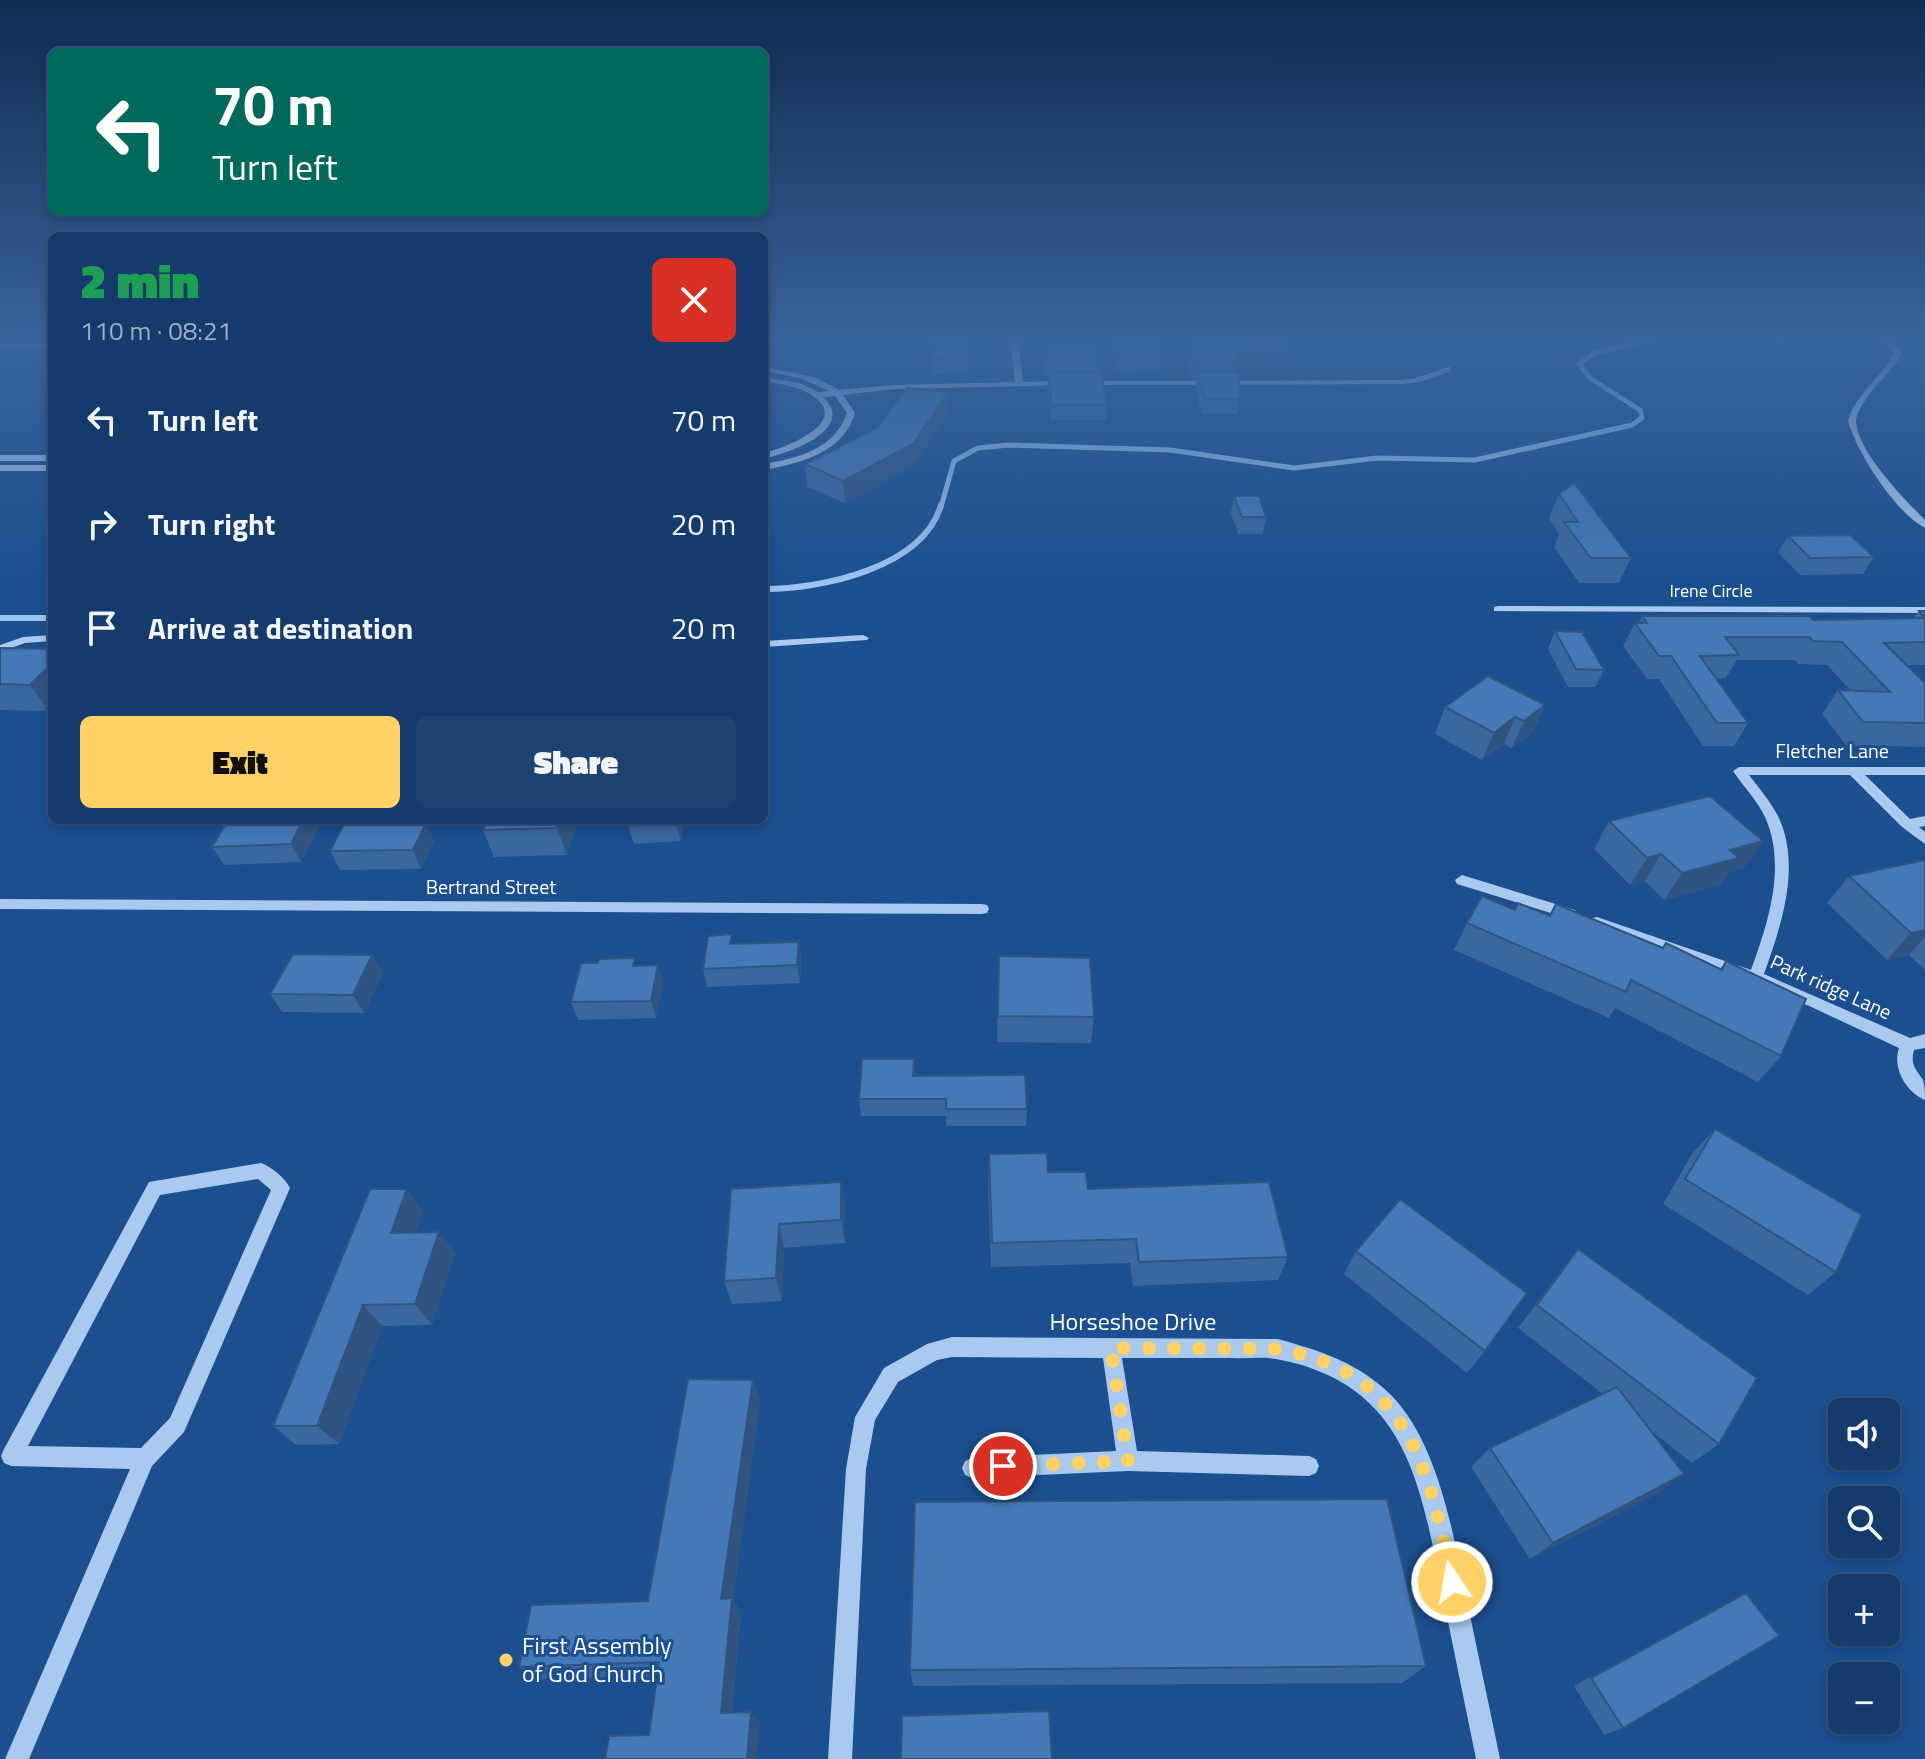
<!DOCTYPE html>
<meta charset="utf-8">
<style>
body{margin:0;font-family:"Titillium Web",sans-serif;background:#1d4271;color:#f1f3f6;height:100vh;display:flex;flex-direction:column;font-size:30px;white-space:nowrap}
*{box-sizing:border-box;margin:0}
p{font-size:26px;color:#9dadc1}
.icon{flex:none;width:44px;height:44px;fill:none;stroke:currentColor;stroke-width:2;stroke-linecap:round;stroke-linejoin:round}
.map{position:relative;flex:1;overflow:hidden}
.details{position:absolute;left:48px;top:232px;width:720px;height:592px;display:flex;flex-direction:column;background:#143b6b;border-radius:12px;box-shadow:0 4px 12px #0003,0 0 0 2px #33557e}
.details>*{flex:none}
.hud{position:absolute;left:48px;top:48px;width:720px;height:168px;border-radius:12px;box-shadow:0 4px 12px #0003,0 0 0 2px #33557e;background:#00695c;color:#fff;overflow:hidden}
.buttons{position:absolute;left:1828px;top:1398px;display:grid;gap:16px}
.buttons a{display:grid;place-items:center;width:72px;height:72px;border-radius:12px;background:#143b6b;box-shadow:0 4px 12px #0003,0 0 0 2px #33557e;font-size:40px}
.pin{position:absolute;display:grid;place-items:center;width:68px;height:68px;color:#fff;margin:-34px;border:4px solid #fff;border-radius:50%;box-shadow:0 2px 8px #0007}
.me{position:absolute;width:88px;margin:-44px;rotate:348deg;stroke-linejoin:round;filter:drop-shadow(0 0 6px #0008)}
.turn{display:flex;align-items:center;gap:28px;height:168px;padding:0 32px;font-size:36px}
.turn .icon{width:104px;height:104px;stroke-width:2.5}
.turn b{display:block;font-size:56px;line-height:68px}
.round{display:grid;place-items:center;flex:none;width:84px;height:84px;border-radius:12px;background:#1d4271}
.overview{display:flex;align-items:center;justify-content:space-between;height:136px;padding:0 32px}
h1{font-size:48px;font-weight:800;line-height:60px;color:#1e9e55}
.button{display:flex;gap:16px;margin-top:auto;padding:16px 32px}
.button a{flex:1;height:92px;border-radius:12px;background:#ffd166;color:#111;font-size:32px;font-weight:800;line-height:92px;text-align:center}
.button a+a{background:#1d4271;color:#f1f3f6}
ul{padding:0;list-style:none}
li{display:flex;align-items:center;gap:24px;height:104px;padding:0 32px}
li div{flex:1}
li b{display:block;font-size:30px}
li em{font-style:normal}
.map>svg:first-child{display:block}
.lines{fill:none;stroke-linecap:round;stroke-linejoin:round}
.stream-far1{stroke:#9cc4f0;stroke-width:5}
.stream{stroke:#9cc4f0;stroke-width:6}
.minor{fill:#a9c9ee;fill-rule:evenodd}
.wall{fill:#3a679d}
.shaded-wall{fill:#305480}
.building{fill:#4478b7;stroke:#305480;stroke-width:2}
.route{stroke:#ffd166;stroke-width:14;stroke-dasharray:0 25.2}
.poi-dot{fill:#ffd166;stroke:#1b4f8f;stroke-width:3}
.labels{text-anchor:middle;stroke-width:6;stroke-linejoin:round;paint-order:stroke}
.far-street-label{font-size:18px;fill:#fff;stroke:#1b4f8f}
.street-label{font-size:20px;fill:#fff;stroke:#1b4f8f}
.near-street-label{font-size:24px;fill:#fff;stroke:#1b4f8f}
.near-poi-label{font-size:24px;fill:#fff;stroke:#1b4f8f;text-anchor:start}
</style>
<div class="map">
<svg width="1925" height="1759" viewBox="0 0 1925 1759">
<rect width="100%" height="100%" fill="#1b4f8f"/>
<g class="lines">
<path class="stream-far1" d="M941,507L954,461L978,448L1009,445L1170,450L1294,468L1377,458L1475,460L1632,425L1642,418L1640,410L1590,378L1579,364L1594,353L1654,338"/>
<g class="stream">
<path d="M764,589C821,589 923,568 941,505"/>
<path d="M0,618H52"/>
</g>
<g class="minor">
<path d="M1010,338H1018L1023,382L1064,381H1067V385L894,389L843,395L855,413C843,453 801,463 764,470V464C798,458 835,449 847,413L835,396L823,397C824,397 831,407 831,407C843,436 783,454 764,459V453C788,447 856,420 808,393C794,385 779,384 764,381V377L802,384L818,392L829,391L800,378L764,371V367L817,378L839,390L894,385L1015,382Z"/>
<path d="M1883,338H1891L1902,354C1891,373 1873,385 1863,404C1860,408 1856,416 1856,422C1858,452 1904,499 1925,520V528C1895,512 1857,453 1848,421C1856,393 1880,379 1894,354Z"/>
<rect x="0" y="344" width="52" height="4"/>
<path d="M1448,367H1451V371L1420,382L1402,384L1085,385L1081,383L1085,381L1402,380L1416,378Z"/>
<rect x="0" y="455" width="52" height="6"/>
<rect x="0" y="465" width="52" height="6"/>
<path d="M1498,606L1925,607V613L1494,611V607Z"/>
<path d="M52,635V641L25,643L0,652V645L23,637Z"/>
<path d="M863,635L869,638L867,640L764,647V641Z"/>
<path d="M1739,767H1925V775H1865L1910,819L1925,816V826L1919,827L1925,832V844L1902,827L1850,775H1749C1759,788 1770,801 1778,816C1802,866 1781,926 1764,974L1910,1038L1925,1034V1048L1914,1050C1910,1065 1916,1069 1923,1080C1925,1086 1925,1094 1925,1100C1906,1092 1892,1068 1899,1048L1775,990L1592,926L1590,922L1592,918L1597,917L1751,970C1768,923 1787,866 1765,817C1757,800 1743,786 1733,771Z"/>
<path d="M1462,875L1575,910L1577,914L1575,918L1570,919L1457,884L1455,880Z"/>
<path d="M0,899L982,904L987,905L989,909L987,913L982,914L0,909Z"/>
<path d="M261,1163C272,1167 285,1178 290,1188L184,1432L152,1466L29,1759H5L130,1469L11,1466L4,1463L1,1456L4,1449L149,1182ZM258,1179L271,1190L170,1418L141,1448L28,1446L160,1195Z"/>
<path d="M952,1337L1278,1339C1321,1351 1359,1363 1391,1395C1440,1444 1455,1544 1469,1610C1479,1660 1490,1709 1500,1759H1476C1465,1705 1454,1651 1443,1597C1421,1488 1409,1386 1281,1360C1266,1356 1248,1359 1232,1358C1196,1358 1159,1358 1122,1358L1137,1451L1309,1456L1316,1459L1319,1466L1316,1473L1309,1476L1128,1471L972,1478L965,1475L962,1468L965,1461L972,1458L1116,1451L1103,1358L952,1357L937,1360L898,1382L875,1420L866,1469L852,1759H828L846,1469L855,1417L884,1368L927,1344Z"/>
</g>
</g>
<g class="wall">
<path d="M0,338H30L29,339Z"/>
<path d="M933,338H969V373L933,374Z"/>
<path d="M1111,338H1159L1163,354L1161,369L1116,372Z"/>
<path d="M1186,338H1287L1288,350L1285,365L1237,370L1240,399L1237,414H1202L1195,388L1196,378H1192L1184,351Z"/>
<path d="M1045,346L1099,363L1098,373L1107,405L1106,420H1051L1047,388L1048,378H1046L1044,361Z"/>
<path d="M948,413L914,466L845,503L807,487L805,464Z"/>
<path d="M1559,494L1631,558L1619,583H1579L1554,547L1559,534L1549,518Z"/>
<path d="M1234,496L1266,517L1263,534H1238L1231,513Z"/>
<path d="M1788,536L1874,557L1863,574L1800,575L1778,552Z"/>
<path d="M1919,611H1925V665H1907L1925,683V747L1846,745L1822,714L1838,690L1851,691L1827,665L1798,664L1795,660H1737L1726,678L1717,679L1748,723L1734,746H1703L1659,679H1647L1623,646L1635,623H1638L1642,616L1813,620L1913,618Z"/>
<path d="M1555,631L1604,670L1595,687H1568L1548,649Z"/>
<path d="M0,648L52,649L49,711L0,710Z"/>
<path d="M1545,705L1533,732L1512,748L1504,744L1482,760L1435,734L1445,707Z"/>
<path d="M487,820H578L567,855L494,857L483,830Z"/>
<path d="M630,820H684L681,841L634,844L628,826Z"/>
<path d="M1609,821L1744,868L1729,872L1720,885L1664,900L1645,881L1630,885L1594,849Z"/>
<path d="M318,829L301,862L224,865L212,847Z"/>
<path d="M434,841L421,869L340,870L330,851Z"/>
<path d="M1925,860V970L1909,955L1887,960L1827,903L1849,876Z"/>
<path d="M1556,904L1663,948L1720,969L1726,961L1781,1056L1758,1082L1615,1008L1609,1018L1454,950L1467,923L1515,910L1549,916Z"/>
<path d="M799,942L801,960L800,983L707,987L703,969L734,944Z"/>
<path d="M372,955L383,973L364,1013L282,1012L270,994Z"/>
<path d="M999,956L1094,1017L1091,1043L997,1042Z"/>
<path d="M637,966L663,983L656,1018L578,1020L571,1002Z"/>
<path d="M914,1059L915,1076L1027,1109L1026,1126H946V1116H861L859,1099Z"/>
<path d="M1715,1129L1836,1272L1808,1295L1663,1204L1692,1154Z"/>
<path d="M989,1154L1048,1172L1088,1189L1288,1257L1278,1280L1133,1286L1130,1263L991,1267L988,1179Z"/>
<path d="M841,1182L845,1207V1243L784,1248L782,1301L732,1304L724,1281L731,1189Z"/>
<path d="M423,1212L416,1232H439L455,1254L432,1325L382,1326L339,1444L296,1445L273,1426Z"/>
<path d="M1578,1249L1719,1444L1692,1463L1651,1431L1658,1493L1530,1559L1471,1467L1490,1448L1603,1394L1518,1328L1559,1273Z"/>
<path d="M1356,1251L1485,1351L1467,1373L1344,1274Z"/>
<path d="M753,1380L760,1401L733,1599L741,1613L732,1712H751L760,1723L649,1735L657,1676L537,1679L519,1667L648,1601Z"/>
<path d="M1746,1593L1623,1728L1604,1735L1574,1686Z"/>
<path d="M1426,1666L1402,1683L913,1686L910,1670Z"/>
</g>
<g class="shaded-wall">
<path d="M1288,350L1285,365L1237,370L1238,355Z"/>
<path d="M948,392V413L914,466L845,503L843,481Z"/>
<path d="M52,663V708L49,711L30,685Z"/>
<path d="M1545,705L1533,732L1512,748L1524,721Z"/>
<path d="M1515,717L1504,744L1482,760L1494,733Z"/>
<path d="M303,820H312L318,829L301,862L291,844Z"/>
<path d="M560,820H578L567,855L557,828Z"/>
<path d="M677,820H684L681,841L676,823Z"/>
<path d="M426,823L434,841L421,869L413,850Z"/>
<path d="M1763,841L1744,868L1729,872L1720,885L1664,900L1682,873L1730,850Z"/>
<path d="M1661,854L1645,881L1630,885L1647,858Z"/>
<path d="M1925,930V937L1909,955L1887,960L1911,933Z"/>
<path d="M799,942L801,960L800,983L797,965Z"/>
<path d="M372,955L383,973L364,1013L353,995Z"/>
<path d="M658,965L663,983L656,1018L651,1001Z"/>
<path d="M841,1182L845,1207V1243L841,1220Z"/>
<path d="M407,1189L423,1212L408,1255L391,1233Z"/>
<path d="M779,1224L784,1248L782,1301L776,1278Z"/>
<path d="M439,1232L455,1254L432,1325L415,1304Z"/>
<path d="M363,1305L382,1326L339,1444L317,1426Z"/>
<path d="M753,1380L760,1401L733,1599L741,1613L731,1724L721,1713V1599Z"/>
<path d="M1684,1474L1658,1493L1530,1559L1553,1543Z"/>
<path d="M751,1712L760,1723L756,1759H747Z"/>
</g>
<g class="building">
<path d="M933,338H969V358L933,359Z"/>
<path d="M1114,338H1159L1163,354L1118,357Z"/>
<path d="M1187,338H1287L1288,350L1238,355V362H1194Z"/>
<path d="M1095,345L1099,363H1047L1045,346Z"/>
<path d="M1197,372H1239L1240,399L1205,398Z"/>
<path d="M1048,373H1101L1107,405H1052Z"/>
<path d="M907,388L948,392L913,444L843,481L805,464L877,428Z"/>
<path d="M1574,483L1631,558H1591L1564,522H1578L1559,494Z"/>
<path d="M1234,496H1259L1266,517H1242Z"/>
<path d="M1850,535L1874,557L1810,558L1788,536Z"/>
<path d="M1919,611H1925V618Z"/>
<path d="M1642,616H1809L1813,620L1925,618V642L1884,643L1925,683V723L1863,722L1838,690L1890,692L1842,642L1813,641L1809,637H1725L1739,655L1700,656L1748,723H1717L1671,656H1659L1635,623H1647Z"/>
<path d="M1555,631L1582,632L1604,670L1576,669Z"/>
<path d="M0,648L52,649V663L30,685L0,684Z"/>
<path d="M1488,676L1545,705L1524,721L1515,717L1494,733L1445,707Z"/>
<path d="M1710,796L1763,841L1730,850L1739,858L1682,873L1661,854L1647,858L1609,821Z"/>
<path d="M228,820H303L291,844L212,847Z"/>
<path d="M487,820H560L557,828L483,830Z"/>
<path d="M630,820H677L676,823L628,826Z"/>
<path d="M426,823L413,850L330,851L344,824Z"/>
<path d="M1925,860V930L1911,933L1849,876Z"/>
<path d="M1482,896L1515,910L1518,903L1550,916L1556,904L1663,948L1666,943L1722,970L1726,961L1806,999L1781,1056L1631,980L1626,992L1467,923Z"/>
<path d="M732,934L730,944L799,942L797,965L703,969L708,936Z"/>
<path d="M293,954L372,955L353,995L270,994Z"/>
<path d="M999,956L1090,958L1094,1017L998,1016Z"/>
<path d="M635,958L633,966L658,965L651,1001L571,1002L581,963H598L599,959Z"/>
<path d="M862,1059H914L913,1076L1025,1075L1027,1109H946V1099H859Z"/>
<path d="M1715,1129L1862,1215L1836,1272L1685,1179Z"/>
<path d="M1047,1153L1048,1172H1086L1088,1189L1269,1182L1288,1257L1139,1262L1136,1239L992,1243L989,1154Z"/>
<path d="M841,1182V1220L779,1224L776,1278L724,1281L731,1189Z"/>
<path d="M370,1189H407L391,1233L439,1232L415,1304L363,1305L317,1426H273Z"/>
<path d="M1400,1199L1527,1293L1485,1351L1356,1251Z"/>
<path d="M1578,1249L1757,1378L1719,1444L1537,1305Z"/>
<path d="M688,1379L753,1380L721,1599L732,1598L721,1713L751,1712L747,1759H605L609,1736L649,1735L659,1662L519,1667L531,1605L648,1601Z"/>
<path d="M1617,1387L1684,1474L1553,1543L1490,1448Z"/>
<path d="M1387,1499L1426,1666L910,1670L915,1502Z"/>
<path d="M1746,1593L1779,1636L1623,1728L1591,1678Z"/>
<path d="M1049,1711L1052,1759H901L902,1716Z"/>
</g>
<linearGradient id="sky" x2="0" y2="1"><stop stop-color="#0f2b4f"/><stop offset="0.58" stop-color="#39639b"/><stop offset="1" stop-color="#39639b" stop-opacity="0"/></linearGradient>
<rect width="1925" height="584" fill="url(#sky)"/>
<g class="lines">
<path class="route" d="M1003,1466L1128,1461L1111,1348L1278,1349C1410,1372 1429,1470 1452,1582"/>
</g>
<circle class="poi-dot" cx="506" cy="1660" r="8"/>
<g class="labels">
<g class="far-street-label">
<text x="1711" y="597">Irene Circle</text>
</g>
<g class="street-label">
<text x="1832" y="758">Fletcher Lane</text>
<text x="491" y="894">Bertrand Street</text>
<text transform="translate(1831 987) rotate(24)" y="7">Park ridge Lane</text>
</g>
<g class="near-street-label">
<text x="1133" y="1330">Horseshoe Drive</text>
</g>
<g class="near-poi-label">
<text x="522" y="1654">First Assembly<tspan x="522" dy="28">of God Church</tspan></text>
</g>
</g>
</svg>
<div class="buttons">
<a><svg class="icon" aria-label="sound" viewBox="0 0 24 24"><path d="M4 9h4l5-4v14l-5-4H4zM17 9q2 3 0 6"/></svg></a>
<a><svg class="icon" aria-label="search" viewBox="0 0 24 24"><circle cx="10" cy="10" r="6"/><path d="M15 15l6 6"/></svg></a>
<a>+</a>
<a>−</a>
</div>
<div class="pin" style="left:1003px;top:1466px;background:#d93025"><svg class="icon" aria-label="arrive" viewBox="0 0 24 24"><path d="M6 21V4h12l-3 4 3 4H6"/></svg></div>
<svg class="me" style="left:1452px;top:1582px" viewBox="-20 -20 40 40"><circle r="17" fill="#ffd166" stroke="#fff" stroke-width="3"/><path d="M0-11L8 9 0 5-8 9z" fill="#fff"/></svg>
<div class="hud">
<div class="turn"><svg class="icon" aria-label="left" viewBox="0 0 24 24"><path d="M17 20v-9H6M10 6l-5 5 5 5"/></svg><div><b>70 m</b>Turn left</div></div>
</div>
<section class="details">
<div class="overview"><div><h1>2 min</h1><p>110 m · 08:21</p></div><a class="round" style="background:#d93025;color:#fff"><svg class="icon" aria-label="close" viewBox="0 0 24 24"><path d="M6 6l12 12M18 6L6 18"/></svg></a></div>
<ul>
<li><svg class="icon" aria-label="left" viewBox="0 0 24 24"><path d="M17 20v-9H6M10 6l-5 5 5 5"/></svg><div><b>Turn left</b></div><em>70 m</em></li>
<li><svg class="icon" aria-label="right" viewBox="0 0 24 24"><path d="M7 20v-9h11M14 6l5 5-5 5"/></svg><div><b>Turn right</b></div><em>20 m</em></li>
<li><svg class="icon" aria-label="arrive" viewBox="0 0 24 24"><path d="M6 21V4h12l-3 4 3 4H6"/></svg><div><b>Arrive at destination</b></div><em>20 m</em></li>
</ul>
<div class="button"><a>Exit</a><a>Share</a></div>
</section>
</div>
